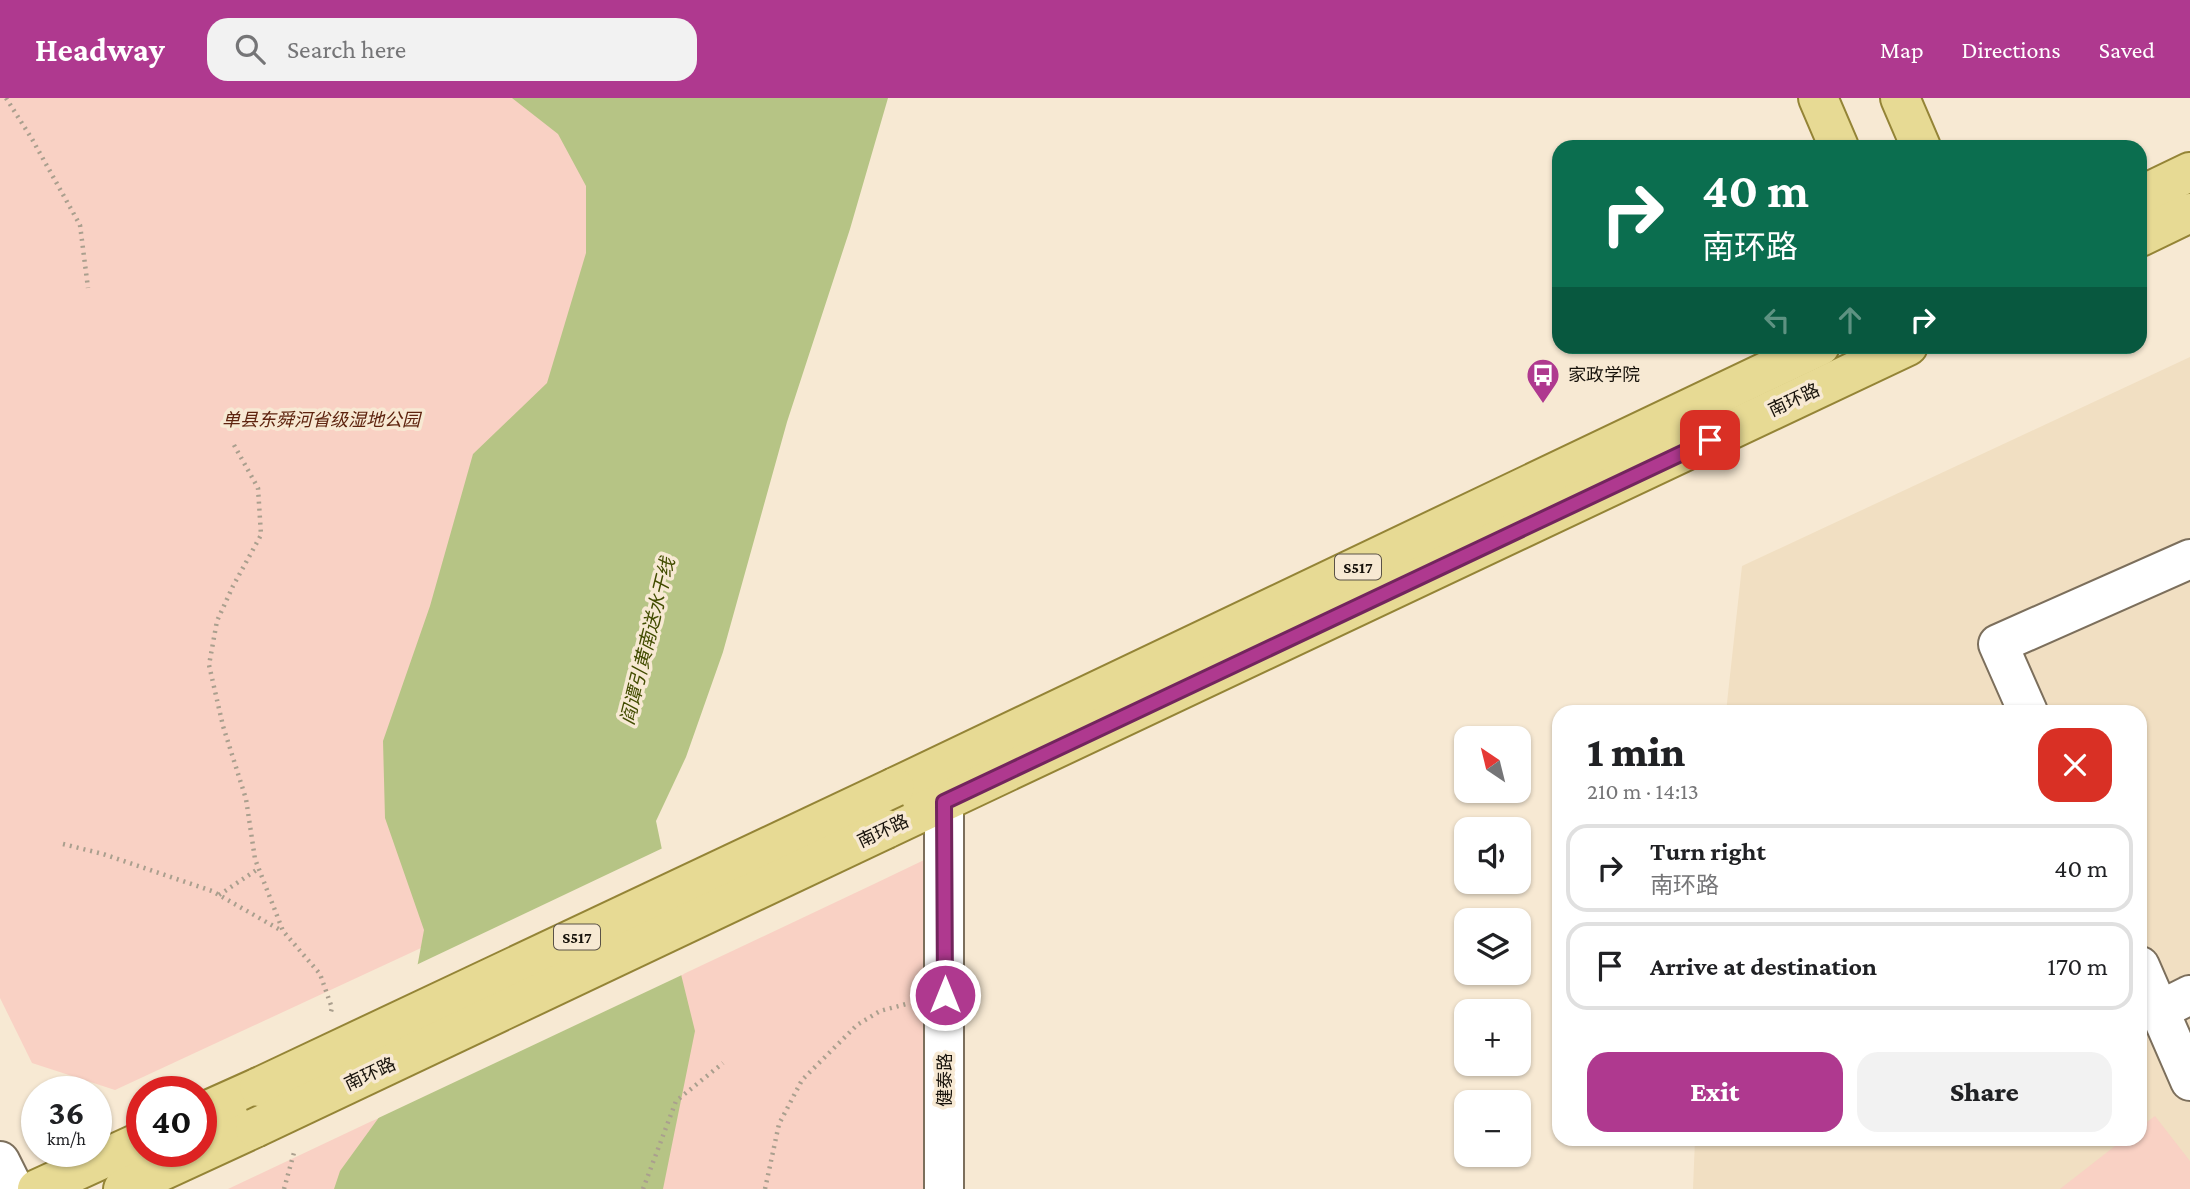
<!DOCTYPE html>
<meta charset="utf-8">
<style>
body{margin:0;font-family:"Crimson Pro","Noto Sans SC",serif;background:#f2f2f2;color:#202124;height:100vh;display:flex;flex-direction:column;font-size:26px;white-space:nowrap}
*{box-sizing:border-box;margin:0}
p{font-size:23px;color:#757577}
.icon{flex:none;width:38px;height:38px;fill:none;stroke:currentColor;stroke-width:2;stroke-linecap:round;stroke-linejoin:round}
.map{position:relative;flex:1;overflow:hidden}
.sheet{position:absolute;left:1552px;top:607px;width:595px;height:441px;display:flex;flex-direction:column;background:#fff;border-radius:21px;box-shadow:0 2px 5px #0004}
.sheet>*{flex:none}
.banner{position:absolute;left:1552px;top:42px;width:595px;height:214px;border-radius:21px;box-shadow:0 2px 5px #0004;background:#0b6e4f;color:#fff;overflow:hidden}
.needle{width:46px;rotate:325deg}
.buttons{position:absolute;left:1454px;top:628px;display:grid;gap:14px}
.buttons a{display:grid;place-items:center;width:77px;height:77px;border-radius:14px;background:#fff;box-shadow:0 2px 5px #0004;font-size:35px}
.speed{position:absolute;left:21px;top:978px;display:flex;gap:14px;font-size:35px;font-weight:700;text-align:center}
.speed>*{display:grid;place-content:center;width:91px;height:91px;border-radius:50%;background:#fff;box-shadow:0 2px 5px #0004;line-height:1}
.speed small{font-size:18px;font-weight:400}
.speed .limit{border:10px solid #d22;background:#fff;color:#111}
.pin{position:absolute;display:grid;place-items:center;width:60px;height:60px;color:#fff;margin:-30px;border-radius:14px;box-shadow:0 4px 10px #0006}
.me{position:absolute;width:77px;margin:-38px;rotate:0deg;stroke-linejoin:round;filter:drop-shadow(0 0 5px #0008)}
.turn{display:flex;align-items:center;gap:24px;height:147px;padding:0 35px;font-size:32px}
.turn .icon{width:91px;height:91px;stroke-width:2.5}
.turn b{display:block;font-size:49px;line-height:60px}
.lanes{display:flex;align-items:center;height:66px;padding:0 35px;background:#0003;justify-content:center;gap:35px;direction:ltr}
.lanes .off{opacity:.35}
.round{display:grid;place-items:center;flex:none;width:74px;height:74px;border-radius:21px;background:#f2f2f2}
.head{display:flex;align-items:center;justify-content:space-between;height:119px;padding:0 35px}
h1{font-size:42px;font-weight:800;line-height:52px}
.button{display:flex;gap:14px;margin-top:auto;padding:14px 35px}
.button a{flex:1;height:80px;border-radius:21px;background:#af398f;color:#fff;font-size:28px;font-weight:800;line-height:80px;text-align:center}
.button a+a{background:#f2f2f2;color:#202124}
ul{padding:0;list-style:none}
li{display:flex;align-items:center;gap:21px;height:88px;margin:0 14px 10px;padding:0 21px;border:4px solid #e0e0e0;border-radius:21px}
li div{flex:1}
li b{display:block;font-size:26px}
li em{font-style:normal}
header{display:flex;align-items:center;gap:42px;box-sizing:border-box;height:98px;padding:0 35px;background:#af398f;color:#fff}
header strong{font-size:33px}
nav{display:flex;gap:38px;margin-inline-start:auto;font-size:24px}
.search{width:490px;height:63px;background:#f2f2f2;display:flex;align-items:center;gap:18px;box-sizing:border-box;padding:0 24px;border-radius:21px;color:#757577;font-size:26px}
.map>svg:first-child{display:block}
.built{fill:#f1dfc2}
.green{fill:#f9d1c4}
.water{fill:#b6c485}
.pier{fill:#f7e9d3}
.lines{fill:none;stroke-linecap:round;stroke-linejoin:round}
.street-casing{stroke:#7c6f5c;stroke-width:42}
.secondary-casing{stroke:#7c6f5c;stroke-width:42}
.primary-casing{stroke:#948436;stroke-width:42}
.path{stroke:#aa9f8e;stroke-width:4.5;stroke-dasharray:2 5;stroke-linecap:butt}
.street{stroke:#fff;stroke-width:38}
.secondary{stroke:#fff;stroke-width:38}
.primary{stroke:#e7da94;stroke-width:38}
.primary-bridge-casing{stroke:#948436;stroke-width:42;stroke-linecap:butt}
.primary-bridge{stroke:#e7da94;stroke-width:38}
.route-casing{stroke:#72255d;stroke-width:18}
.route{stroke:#af398f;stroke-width:12}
.labels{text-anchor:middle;stroke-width:7;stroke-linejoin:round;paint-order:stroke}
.shield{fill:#f7e9d3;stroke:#5a5247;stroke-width:2}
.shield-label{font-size:16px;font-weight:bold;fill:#17120b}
.poi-label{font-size:18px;fill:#17120b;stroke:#f7e9d3;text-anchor:start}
.street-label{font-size:18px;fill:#17120b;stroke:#f7e9d3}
.park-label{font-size:18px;font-style:italic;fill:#5e240f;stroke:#f7e9d3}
.water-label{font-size:19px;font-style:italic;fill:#424c00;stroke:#f7e9d3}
</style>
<header>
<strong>Headway</strong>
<div class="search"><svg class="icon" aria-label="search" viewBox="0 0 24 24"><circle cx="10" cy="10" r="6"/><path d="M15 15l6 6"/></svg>Search here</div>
<nav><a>Map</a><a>Directions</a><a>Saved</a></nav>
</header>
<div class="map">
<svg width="2190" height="1091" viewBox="0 0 2190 1091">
<rect width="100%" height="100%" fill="#f7e9d3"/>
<path class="built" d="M2190,259V1091H1693L1695,1041H2140V614H1726L1742,468Z"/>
<g class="green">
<path d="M0,0H836L421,850L115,992L32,965L0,900Z"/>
<path d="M945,752L944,1091H228L874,786Z"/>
<path d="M2155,1018L2190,1063V1091H2060L2124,1041H2140V1029Z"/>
</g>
<path class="water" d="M512,0H888L850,131L787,324L723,554L686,659L656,723L666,771L677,860L695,933L663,1091H334L340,1073L393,1000L424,832L385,720L383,643L430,508L473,356L547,285L586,155V88L558,36Z"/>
<path class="pier" d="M665,749L670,771L680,860L684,876L372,1023L390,998L414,868Z"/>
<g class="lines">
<defs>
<g id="street">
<path d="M2028,614L1998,546L2190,461"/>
<path d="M2140,868L2190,983"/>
<path d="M2160,912L2190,897"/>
</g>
<g id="secondary">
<path d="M0,1063L14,1091"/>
<path d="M944,1091V704"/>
</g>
<g id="primary">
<path d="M1818,0L1839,49"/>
<path d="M1900,0L1921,49"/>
<path d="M2140,98L2190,74"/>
<path d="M2140,139L2190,115"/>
<path d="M895,689L1820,248"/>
<path d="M886,731L1908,248"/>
<path d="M201,1015L259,989"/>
<path d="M37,1091L142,1043"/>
<path d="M123,1091L255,1030"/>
</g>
</defs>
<use href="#street" class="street-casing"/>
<use href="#secondary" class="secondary-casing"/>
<use href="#primary" class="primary-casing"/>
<g class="path">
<path d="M6,0L32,41L80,127L88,190"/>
<path d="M234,347L258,390L261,437L233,488L217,523L209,567L223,628L246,701L255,761L283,833L320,876L332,910L330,917"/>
<path d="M63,746L103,756L212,793L282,833"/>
<path d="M219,797L258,771"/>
<path d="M284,1091L295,1051"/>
<path d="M643,1091L676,1003L723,965"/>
<path d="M765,1091L779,1026L802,982L857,927L880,913L910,905"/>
</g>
<use href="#street" class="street"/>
<use href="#secondary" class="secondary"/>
<use href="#primary" class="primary"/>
<defs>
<g id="primary-bridge">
<path d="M259,989L895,689"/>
<path d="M255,1030L886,731"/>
</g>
</defs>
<use href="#primary-bridge" class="primary-bridge-casing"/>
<use href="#primary-bridge" class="primary-bridge"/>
</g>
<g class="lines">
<defs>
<path id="route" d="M945,897L944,704L1710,342"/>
</defs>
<use href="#route" class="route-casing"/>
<use href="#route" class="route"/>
</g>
<defs>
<symbol id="bus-pin" viewBox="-11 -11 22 30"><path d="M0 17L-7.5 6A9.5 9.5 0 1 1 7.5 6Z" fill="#af398f" stroke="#f7e9d3"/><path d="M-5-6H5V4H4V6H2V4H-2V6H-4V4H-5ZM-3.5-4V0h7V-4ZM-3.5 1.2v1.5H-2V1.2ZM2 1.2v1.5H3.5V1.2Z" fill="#fff"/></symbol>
</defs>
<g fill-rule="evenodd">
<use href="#bus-pin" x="1524" y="258" width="38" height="52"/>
</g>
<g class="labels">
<g class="shield">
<rect x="1335" y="456.5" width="46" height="25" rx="5"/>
<rect x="554" y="826.5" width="46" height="25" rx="5"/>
</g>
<g class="shield-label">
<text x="1358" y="475">S517</text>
<text x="577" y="845">S517</text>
</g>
<g class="poi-label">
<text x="1568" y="283">家政学院</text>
</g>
<g class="street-label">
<text transform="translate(1794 302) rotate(-25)" y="6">南环路</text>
<text transform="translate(883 733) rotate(-25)" y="6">南环路</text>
<text transform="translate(370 976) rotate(-25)" y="6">南环路</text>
<text transform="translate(945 982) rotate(-90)" y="6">健泰路</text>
</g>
<g class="park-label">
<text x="321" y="328">单县东舜河省级湿地公园</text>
</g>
<g class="water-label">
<text transform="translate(647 543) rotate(-76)" y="7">阎谭引黄南送水干线</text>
</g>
</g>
</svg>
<div class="buttons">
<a><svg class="needle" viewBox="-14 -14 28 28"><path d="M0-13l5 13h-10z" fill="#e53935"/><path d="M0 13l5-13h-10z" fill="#757577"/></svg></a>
<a><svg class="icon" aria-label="sound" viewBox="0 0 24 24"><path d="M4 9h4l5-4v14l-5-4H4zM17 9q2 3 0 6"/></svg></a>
<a><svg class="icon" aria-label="layers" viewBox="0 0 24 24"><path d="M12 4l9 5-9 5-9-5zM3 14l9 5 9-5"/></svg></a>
<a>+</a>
<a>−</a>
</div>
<div class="speed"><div>36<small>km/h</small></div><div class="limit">40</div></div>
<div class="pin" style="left:1710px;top:342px;background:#d93025"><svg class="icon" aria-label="arrive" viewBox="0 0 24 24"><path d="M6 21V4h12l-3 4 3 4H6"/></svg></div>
<svg class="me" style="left:945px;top:897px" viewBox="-20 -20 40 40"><circle r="17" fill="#af398f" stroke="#fff" stroke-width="3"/><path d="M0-11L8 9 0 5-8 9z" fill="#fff"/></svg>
<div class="banner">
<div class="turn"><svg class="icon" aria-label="right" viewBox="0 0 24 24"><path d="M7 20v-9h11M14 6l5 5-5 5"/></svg><div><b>40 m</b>南环路</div></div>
<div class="lanes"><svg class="icon off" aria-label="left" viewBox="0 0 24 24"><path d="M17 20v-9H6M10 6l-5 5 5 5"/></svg><svg class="icon off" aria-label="ahead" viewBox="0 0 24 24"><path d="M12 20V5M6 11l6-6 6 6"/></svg><svg class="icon" aria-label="right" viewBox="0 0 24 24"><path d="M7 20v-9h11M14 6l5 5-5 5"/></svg></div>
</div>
<section class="sheet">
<div class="head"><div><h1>1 min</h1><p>210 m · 14:13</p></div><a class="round" style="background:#d93025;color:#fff"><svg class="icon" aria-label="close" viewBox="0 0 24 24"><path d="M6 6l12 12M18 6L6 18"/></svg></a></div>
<ul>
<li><svg class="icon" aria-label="right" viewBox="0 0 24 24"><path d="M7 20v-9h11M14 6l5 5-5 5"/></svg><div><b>Turn right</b><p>南环路</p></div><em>40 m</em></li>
<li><svg class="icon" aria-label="arrive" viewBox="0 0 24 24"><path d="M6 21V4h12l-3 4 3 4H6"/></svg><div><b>Arrive at destination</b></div><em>170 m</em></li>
</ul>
<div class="button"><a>Exit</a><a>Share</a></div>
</section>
</div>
